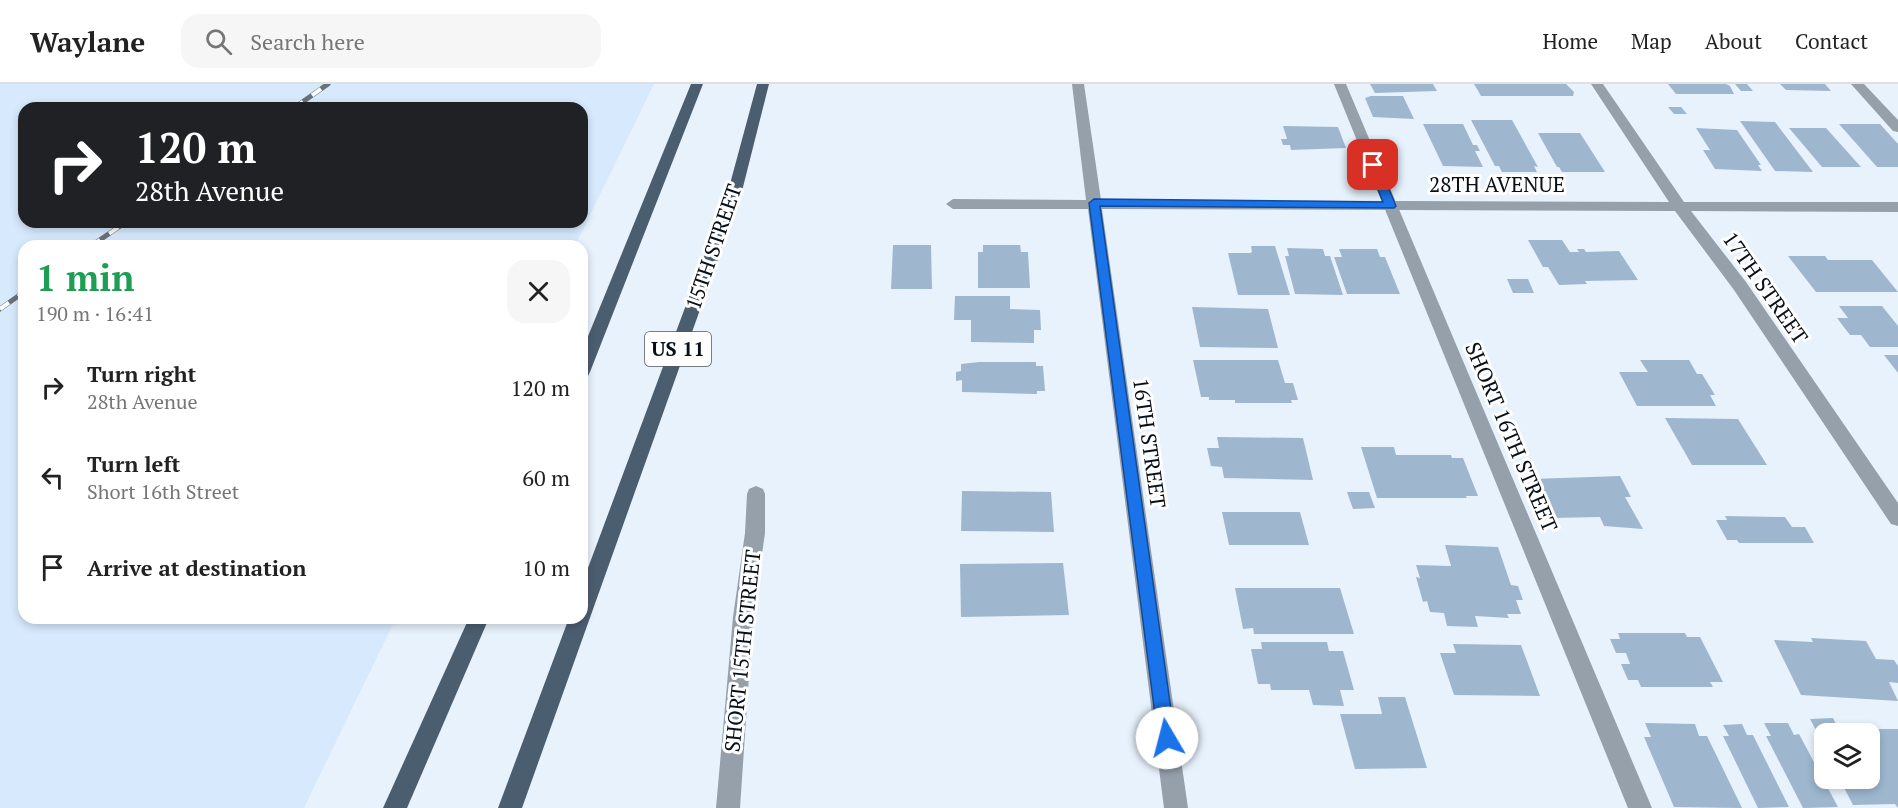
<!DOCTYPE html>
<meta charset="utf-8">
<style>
body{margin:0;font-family:"PT Serif",serif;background:#f6f6f6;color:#222;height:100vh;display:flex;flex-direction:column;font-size:22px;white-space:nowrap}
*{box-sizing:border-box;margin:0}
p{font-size:20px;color:#767676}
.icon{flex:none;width:33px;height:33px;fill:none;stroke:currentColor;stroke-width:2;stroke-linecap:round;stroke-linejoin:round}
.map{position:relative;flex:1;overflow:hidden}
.panel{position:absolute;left:18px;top:156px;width:570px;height:384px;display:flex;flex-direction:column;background:#fff;border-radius:18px;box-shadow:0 3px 9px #0003}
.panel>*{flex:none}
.guide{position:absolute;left:18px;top:18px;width:570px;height:126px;border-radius:18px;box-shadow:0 3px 9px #0003;background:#202124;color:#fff;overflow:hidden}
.controls{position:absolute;left:1814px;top:639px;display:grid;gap:12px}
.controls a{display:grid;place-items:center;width:66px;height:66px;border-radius:12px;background:#fff;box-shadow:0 3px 9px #0003;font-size:30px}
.pin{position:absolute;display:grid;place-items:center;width:51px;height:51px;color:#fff;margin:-26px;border-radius:12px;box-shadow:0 3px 9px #0006}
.me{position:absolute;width:66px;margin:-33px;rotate:352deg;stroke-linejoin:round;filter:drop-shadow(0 0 4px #0008)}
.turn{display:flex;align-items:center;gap:21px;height:126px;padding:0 18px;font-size:27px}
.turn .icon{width:78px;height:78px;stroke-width:2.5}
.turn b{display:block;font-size:42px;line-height:51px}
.round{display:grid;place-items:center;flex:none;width:63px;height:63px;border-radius:18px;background:#f6f6f6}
.headline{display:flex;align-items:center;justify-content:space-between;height:102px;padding:0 18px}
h1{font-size:36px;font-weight:700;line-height:45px;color:#1e9e55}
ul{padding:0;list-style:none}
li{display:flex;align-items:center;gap:18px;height:90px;padding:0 18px}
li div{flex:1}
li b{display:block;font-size:22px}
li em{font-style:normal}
header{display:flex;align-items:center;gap:36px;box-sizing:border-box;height:84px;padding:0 30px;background:#fff;border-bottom:2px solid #e0e0e0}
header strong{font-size:28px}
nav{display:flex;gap:33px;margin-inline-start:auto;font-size:21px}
.search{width:420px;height:54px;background:#f6f6f6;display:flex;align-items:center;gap:15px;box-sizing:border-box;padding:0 21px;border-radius:18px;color:#767676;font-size:22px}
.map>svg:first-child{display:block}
.built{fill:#d7eafd;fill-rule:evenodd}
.building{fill:#9eb7cf}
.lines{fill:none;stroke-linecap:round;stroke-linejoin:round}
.lane{fill:#95a0ab;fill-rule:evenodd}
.street{fill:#95a0ab;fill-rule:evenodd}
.primary{fill:#4b5e70;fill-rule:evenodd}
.rail-casing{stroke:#69727b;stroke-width:5}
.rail{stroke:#fefefe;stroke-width:4;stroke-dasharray:11;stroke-linecap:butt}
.route{fill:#1a73e8;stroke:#114b97;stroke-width:1.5}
.labels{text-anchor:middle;stroke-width:6;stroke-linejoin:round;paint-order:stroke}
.shield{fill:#fefefe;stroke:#51575d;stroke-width:1.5}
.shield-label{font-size:20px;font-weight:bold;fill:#071018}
.street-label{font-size:21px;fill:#071018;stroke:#fefefe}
</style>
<header>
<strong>Waylane</strong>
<div class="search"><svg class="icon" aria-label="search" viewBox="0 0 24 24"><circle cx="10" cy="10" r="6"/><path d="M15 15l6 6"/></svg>Search here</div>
<nav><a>Home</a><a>Map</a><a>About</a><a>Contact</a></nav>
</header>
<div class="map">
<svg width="1898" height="724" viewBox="0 0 1898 724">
<rect width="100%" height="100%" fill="#e8f2fc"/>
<path class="built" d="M0,0H654L575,162H24V534H396L304,724H0ZM24,24H582V138H24Z"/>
<g class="building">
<path d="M1370,0H1433L1437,7L1375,9Z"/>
<path d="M1474,0H1566L1574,8L1573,12H1481Z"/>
<path d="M1668,0H1726L1730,2L1734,10H1676Z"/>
<path d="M1735,0H1747L1753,7H1741Z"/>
<path d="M1780,0H1825L1831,7L1786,6Z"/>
<path d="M1371,12H1403L1414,35L1373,33L1365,14Z"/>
<path d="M1668,23H1681L1687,30H1674Z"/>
<path d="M1471,36H1512L1538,83L1534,82L1537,88H1502L1499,82H1495Z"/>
<path d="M1740,37L1775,38L1813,88L1775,87Z"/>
<path d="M1423,40H1463L1473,61H1477L1480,67H1475L1483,83L1443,82Z"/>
<path d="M1839,40H1880L1898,60V83H1877Z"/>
<path d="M1283,42L1338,43L1346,64L1291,66L1290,61H1283L1281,55H1287Z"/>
<path d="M1696,44L1737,46L1761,81H1758L1762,87L1715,85L1703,66H1710Z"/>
<path d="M1789,44H1826L1861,83H1822Z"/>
<path d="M1538,49H1580L1605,88H1562L1559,83H1557Z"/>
<path d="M1528,156H1562L1570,168H1579L1577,165H1584L1586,168L1619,167L1638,196L1585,197L1587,200L1559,201L1548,183H1543Z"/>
<path d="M893,161H931L932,205H891Z"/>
<path d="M983,161H1020L1021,168H1028L1030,204H978V168H983Z"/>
<path d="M1251,162H1275L1290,211H1238L1228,169H1250L1252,168Z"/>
<path d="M1287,164L1323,165L1325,172H1330L1343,211L1295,210L1285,172H1289Z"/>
<path d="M1339,165H1377L1380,173H1385L1400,210H1347L1334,173H1342Z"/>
<path d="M1788,172H1825L1828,176H1872L1898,208H1816Z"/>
<path d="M1507,195H1528L1534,209H1513Z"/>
<path d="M955,212H1010V225L1040,226L1041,246H1034V259L971,258V236H954Z"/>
<path d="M1839,222H1882L1898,242V263H1870L1861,251H1850L1837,234H1848Z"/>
<path d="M1192,223L1268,225L1278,264L1200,263Z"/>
<path d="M1884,271H1898V289Z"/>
<path d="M1193,276H1278L1285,299H1293L1298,316H1291L1292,319H1235V316H1209V313H1201Z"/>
<path d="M1640,276H1689L1697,290H1702L1715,311H1710L1716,322H1637L1619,288H1648Z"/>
<path d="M979,278H1036V282H1043L1045,307H1037V310L962,308V296L956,297V288L961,287V280Z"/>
<path d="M1665,334L1738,335L1767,381H1692Z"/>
<path d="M1217,353L1303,354L1313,396L1224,394L1222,383L1211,382L1207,364H1219Z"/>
<path d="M1361,363H1394L1396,371H1451L1452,374H1463L1478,412H1466L1467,414H1377Z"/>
<path d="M1620,392L1631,413H1625L1643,445L1604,442L1600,433L1551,434L1531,399H1534L1532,395Z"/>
<path d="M962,407L1051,408L1054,448L961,447Z"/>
<path d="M1347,408H1369L1375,424L1353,425Z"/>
<path d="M1222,428H1300L1309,461H1229Z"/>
<path d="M1725,432L1785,433L1792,443H1805L1814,459H1739L1737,456H1727L1716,436H1727Z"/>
<path d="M1445,461L1498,463L1511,501L1518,502L1523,516H1516L1521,530H1507L1509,534L1475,532L1478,543L1447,542L1444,529L1430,528L1427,517L1423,518L1416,493L1420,494L1416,481L1451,482Z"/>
<path d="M1063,479L1069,531L961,533L960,480Z"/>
<path d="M1235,504H1340L1354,550H1254L1253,544L1243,545Z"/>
<path d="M1618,549H1685L1687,553H1700L1723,598H1710L1713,603H1641L1638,596H1628L1621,580H1630L1626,569H1616L1610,555H1620Z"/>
<path d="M1811,554L1866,557L1876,575L1894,576L1898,582V599L1889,598L1898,617L1801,611L1774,556L1813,558Z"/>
<path d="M1261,558H1327L1329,567H1343L1354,606H1340L1344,622L1313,621L1309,606H1271L1270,600H1258L1251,565H1262Z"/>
<path d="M1453,560L1521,561L1540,612L1454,611L1440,569H1456Z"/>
<path d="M1378,613H1405L1427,684L1355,685L1340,630H1382Z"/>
<path d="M1833,634L1841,650H1824V652H1819L1810,635Z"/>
<path d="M1645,639L1695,640L1699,652H1707L1742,724L1674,723L1644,653H1651Z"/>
<path d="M1764,639H1788L1794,651L1799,650L1838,723L1803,724L1766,652H1771Z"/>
<path d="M1742,640L1747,651H1753L1789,723L1758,724L1723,652H1729L1723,641Z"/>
<path d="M1859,645H1898V724L1895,720L1853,721L1839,694H1869V670H1873L1869,663V650H1862Z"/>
</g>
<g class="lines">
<g class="lane">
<path d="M1334,0H1346L1652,724H1628Z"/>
<path d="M1851,0H1864L1898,36V48L1893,47Z"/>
</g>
<g class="street">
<path d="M1072,0H1084L1101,116L1669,118L1591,0H1603L1684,118H1898V128L1691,127L1746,198L1898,419V442L1891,440L1734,206L1675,127L1102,125L1188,724H1164L1088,125H953L946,120L953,115L1086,116Z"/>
<path d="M756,402L763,405L765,410V449L753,533L740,724H716L733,533L745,449L747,410L749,405Z"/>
</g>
<g class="primary">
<path d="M691,0H703L590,288L588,292L582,294V267Z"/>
<path d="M757,0H769L741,111L522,724H498L569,534H582V500L727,111Z"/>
<path d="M469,534H489L407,724H383Z"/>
</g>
<defs>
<g id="rail">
<path d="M294,24L328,0"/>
<path d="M91,162L126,138"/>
<path d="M0,225L24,208"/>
</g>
</defs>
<use href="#rail" class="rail-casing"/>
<use href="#rail" class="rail"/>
</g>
<path class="route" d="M1373,78L1379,81L1396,122L1394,124L1100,122L1175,654L1173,660L1167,662L1161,660L1158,654L1089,119L1094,115L1383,118L1368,81Z"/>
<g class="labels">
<rect class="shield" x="645" y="248" width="66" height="34" rx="4.5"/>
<g class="shield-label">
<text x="678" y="272">US 11</text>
</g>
<g class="street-label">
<text x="1497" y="108">28TH AVENUE</text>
<text transform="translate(714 163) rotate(-71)" y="7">15TH STREET</text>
<text transform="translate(1765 204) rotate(55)" y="7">17TH STREET</text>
<text transform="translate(1511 353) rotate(67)" y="7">SHORT 16TH STREET</text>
<text transform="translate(1149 359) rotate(82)" y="7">16TH STREET</text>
<text transform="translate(743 567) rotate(-84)" y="7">SHORT 15TH STREET</text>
</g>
</g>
</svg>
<div class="controls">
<a><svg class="icon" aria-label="layers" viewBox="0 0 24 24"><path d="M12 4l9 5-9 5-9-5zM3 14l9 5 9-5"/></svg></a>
</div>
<div class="pin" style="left:1373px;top:81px;background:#d93025"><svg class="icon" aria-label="arrive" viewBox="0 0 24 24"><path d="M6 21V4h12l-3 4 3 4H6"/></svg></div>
<svg class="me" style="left:1167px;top:654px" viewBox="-20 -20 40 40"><circle r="19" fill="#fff"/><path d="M0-13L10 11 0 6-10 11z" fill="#1a73e8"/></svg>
<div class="guide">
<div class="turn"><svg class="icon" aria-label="right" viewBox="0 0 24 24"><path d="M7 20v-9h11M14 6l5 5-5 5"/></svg><div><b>120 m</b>28th Avenue</div></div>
</div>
<section class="panel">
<div class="headline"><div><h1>1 min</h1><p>190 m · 16:41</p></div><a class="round"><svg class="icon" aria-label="close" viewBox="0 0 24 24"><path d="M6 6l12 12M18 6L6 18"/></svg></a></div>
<ul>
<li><svg class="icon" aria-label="right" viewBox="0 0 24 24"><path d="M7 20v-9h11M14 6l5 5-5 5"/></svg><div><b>Turn right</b><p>28th Avenue</p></div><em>120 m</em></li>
<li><svg class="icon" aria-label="left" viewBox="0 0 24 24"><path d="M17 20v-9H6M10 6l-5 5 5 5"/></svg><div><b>Turn left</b><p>Short 16th Street</p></div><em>60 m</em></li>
<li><svg class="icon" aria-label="arrive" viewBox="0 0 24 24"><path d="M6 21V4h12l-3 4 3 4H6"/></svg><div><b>Arrive at destination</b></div><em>10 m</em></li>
</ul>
</section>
</div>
